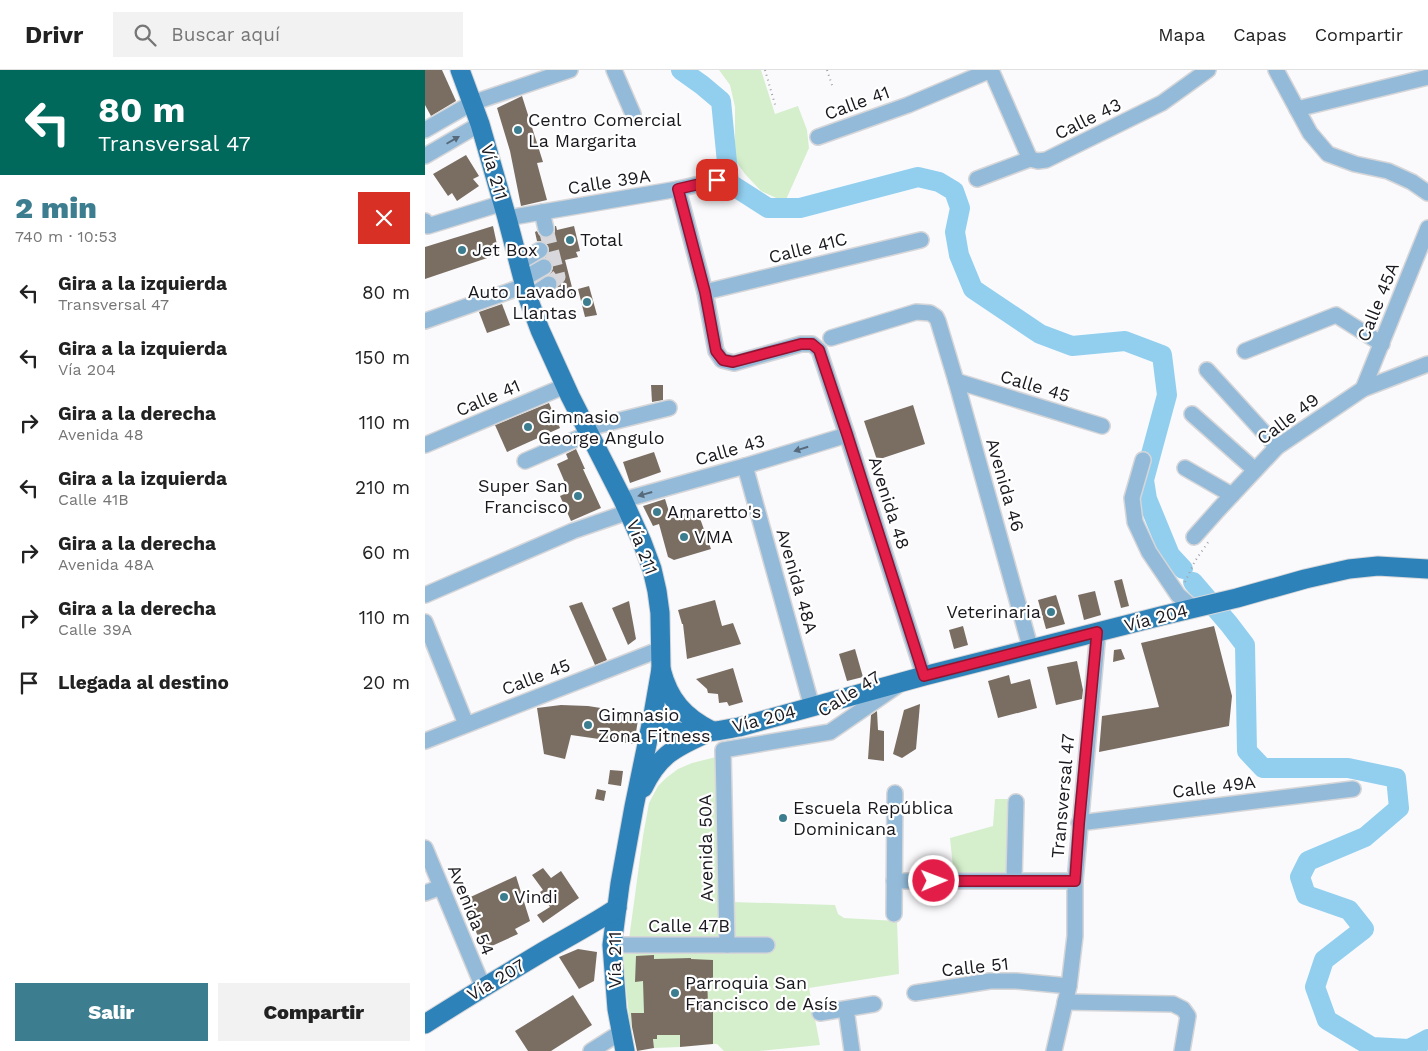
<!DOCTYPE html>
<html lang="es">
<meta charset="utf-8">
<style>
body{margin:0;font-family:"Work Sans",sans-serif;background:#f2f2f2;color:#222;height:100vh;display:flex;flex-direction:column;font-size:19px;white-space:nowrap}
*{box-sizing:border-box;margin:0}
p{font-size:16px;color:#767676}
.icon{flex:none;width:28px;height:28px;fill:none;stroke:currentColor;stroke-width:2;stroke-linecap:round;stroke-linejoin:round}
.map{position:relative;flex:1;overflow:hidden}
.sheet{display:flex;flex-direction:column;background:#fff;width:425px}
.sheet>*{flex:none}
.hud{background:#00695c;color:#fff;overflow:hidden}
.pin{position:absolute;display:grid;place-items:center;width:42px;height:42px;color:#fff;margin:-21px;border-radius:10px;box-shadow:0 2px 8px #0006}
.me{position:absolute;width:55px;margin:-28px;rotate:89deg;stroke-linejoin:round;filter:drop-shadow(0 0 4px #0008)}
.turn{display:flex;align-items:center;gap:18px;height:105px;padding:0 15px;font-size:22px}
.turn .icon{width:65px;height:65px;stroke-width:2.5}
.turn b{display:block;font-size:35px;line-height:42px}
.round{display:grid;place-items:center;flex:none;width:52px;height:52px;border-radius:0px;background:#f2f2f2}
.head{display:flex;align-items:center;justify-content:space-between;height:85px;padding:0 15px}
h1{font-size:30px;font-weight:800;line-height:38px;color:#3c7d90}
.action{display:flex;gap:10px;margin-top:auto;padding:10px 15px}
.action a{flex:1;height:58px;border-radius:0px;background:#3c7d90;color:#fff;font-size:20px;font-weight:800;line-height:58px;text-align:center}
.action a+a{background:#f2f2f2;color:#222}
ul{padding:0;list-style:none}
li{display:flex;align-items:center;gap:15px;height:65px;padding:0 15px}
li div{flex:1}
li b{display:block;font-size:19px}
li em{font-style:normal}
header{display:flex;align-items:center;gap:30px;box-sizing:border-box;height:70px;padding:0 25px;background:#fff;border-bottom:1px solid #e0e0e0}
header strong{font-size:24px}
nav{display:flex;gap:28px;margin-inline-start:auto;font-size:18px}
.search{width:350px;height:45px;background:#f2f2f2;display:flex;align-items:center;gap:12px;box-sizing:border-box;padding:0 18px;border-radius:0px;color:#767676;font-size:19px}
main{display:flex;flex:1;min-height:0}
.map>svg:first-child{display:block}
.green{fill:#d5efcc;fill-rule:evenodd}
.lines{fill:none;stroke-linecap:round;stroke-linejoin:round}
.river{stroke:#92cfef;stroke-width:20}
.building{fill:#7a6e63}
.minor-tunnel{stroke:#d8d8dc;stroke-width:15;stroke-dasharray:15 8;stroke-linecap:butt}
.minor-casing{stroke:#d6d6d9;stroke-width:18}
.major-casing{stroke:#d6d6d9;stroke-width:21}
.path{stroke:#a0a0a4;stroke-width:2;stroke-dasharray:1 4;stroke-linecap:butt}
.minor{stroke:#93bbd9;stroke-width:15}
.major{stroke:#2d82b9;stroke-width:19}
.oneway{fill:#566a7c}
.route-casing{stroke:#92132f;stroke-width:12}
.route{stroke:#e11d48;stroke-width:9}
.poi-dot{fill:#3c7d90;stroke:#fff;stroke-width:2}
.labels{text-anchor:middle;stroke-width:4.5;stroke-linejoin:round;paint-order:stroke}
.street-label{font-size:18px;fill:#1a191f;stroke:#fff}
.poi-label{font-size:18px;fill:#1a191f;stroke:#fff;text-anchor:start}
</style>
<header>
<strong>Drivr</strong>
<div class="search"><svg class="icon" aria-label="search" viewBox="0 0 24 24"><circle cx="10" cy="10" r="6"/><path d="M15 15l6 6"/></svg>Buscar aquí</div>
<nav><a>Mapa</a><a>Capas</a><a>Compartir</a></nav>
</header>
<main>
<section class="sheet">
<div class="hud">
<div class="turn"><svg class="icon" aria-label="left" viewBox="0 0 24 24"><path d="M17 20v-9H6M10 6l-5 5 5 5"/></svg><div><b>80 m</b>Transversal 47</div></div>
</div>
<div class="head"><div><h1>2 min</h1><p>740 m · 10:53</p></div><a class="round" style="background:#d93025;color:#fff"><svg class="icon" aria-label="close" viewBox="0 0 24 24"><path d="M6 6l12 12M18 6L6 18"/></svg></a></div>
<ul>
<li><svg class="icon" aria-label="left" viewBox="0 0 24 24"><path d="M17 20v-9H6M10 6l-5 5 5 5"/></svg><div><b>Gira a la izquierda</b><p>Transversal 47</p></div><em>80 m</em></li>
<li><svg class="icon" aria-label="left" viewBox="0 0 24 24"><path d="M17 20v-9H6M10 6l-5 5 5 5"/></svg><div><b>Gira a la izquierda</b><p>Vía 204</p></div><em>150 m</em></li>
<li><svg class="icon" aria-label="right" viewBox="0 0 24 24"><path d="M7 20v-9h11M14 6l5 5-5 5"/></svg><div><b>Gira a la derecha</b><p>Avenida 48</p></div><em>110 m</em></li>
<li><svg class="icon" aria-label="left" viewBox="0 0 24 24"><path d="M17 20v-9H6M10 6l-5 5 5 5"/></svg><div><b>Gira a la izquierda</b><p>Calle 41B</p></div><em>210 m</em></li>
<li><svg class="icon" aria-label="right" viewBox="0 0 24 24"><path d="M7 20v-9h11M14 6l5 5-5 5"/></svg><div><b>Gira a la derecha</b><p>Avenida 48A</p></div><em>60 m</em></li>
<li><svg class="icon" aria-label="right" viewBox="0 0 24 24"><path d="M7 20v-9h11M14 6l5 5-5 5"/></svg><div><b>Gira a la derecha</b><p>Calle 39A</p></div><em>110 m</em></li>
<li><svg class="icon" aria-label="arrive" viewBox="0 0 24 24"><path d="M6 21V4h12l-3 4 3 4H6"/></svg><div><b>Llegada al destino</b></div><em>20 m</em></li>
</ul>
<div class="action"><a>Salir</a><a>Compartir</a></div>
</section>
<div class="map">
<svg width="1003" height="981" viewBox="0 0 1003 981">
<rect width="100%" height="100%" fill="#fafafd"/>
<g class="green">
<path d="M294,0H336L350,44L373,36L382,60L384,78L360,132L336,121L320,104L310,90V37L305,15Z"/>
<path d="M295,686L298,870L204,869L218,766L224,733L233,716L241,708L253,699L267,693Z"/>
<path d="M570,729H585L583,807H529L525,768L568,756Z"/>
<path d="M307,832L410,835L413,844L419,848L472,851L474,904L384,918L395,975L334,981H299L292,974H288V935L283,934L255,968V977L229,978L228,969H232L229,943H206L207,972L197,883H346V869L306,867ZM281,890H288V908H270Z"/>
</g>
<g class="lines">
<g class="river">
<path d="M256,0L277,15L296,31L304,113L343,138H375L493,107L514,112L529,121L535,138L530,162L534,185L548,219L615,264L647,276L700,271L737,285L742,325L719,410L722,429L745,485L758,499"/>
<path d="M768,512L804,554L820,575L822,681L838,698H923L971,708L974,738L940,767L883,791L875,807L881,825L924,840L939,859L899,890L890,917L902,950L947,977L984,979L1003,969"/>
</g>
</g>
<g class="building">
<path d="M0,0H17L31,31L6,46L0,35Z"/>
<path d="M97,26L118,92L112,93L122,130L96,136L85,81L72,38Z"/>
<path d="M41,85L54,106L48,109L54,116L32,131L27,123L23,126L8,104Z"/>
<path d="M68,156L74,184L0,209V177Z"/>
<path d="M130,156H131L132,160L149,156L155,181L151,182L153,187L140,190L149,225L128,230L126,224L132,219L133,213L131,208L124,205L127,201L128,197L127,192L120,188L123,184L124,180L123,176L119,172L112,171L110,162L112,161L114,165L118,168H124L128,165L130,162Z"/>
<path d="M164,216L172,245L160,247L153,219Z"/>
<path d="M77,234L85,255L62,263L54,242Z"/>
<path d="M226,315H238V330L227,332Z"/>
<path d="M124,333L135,358L82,382L70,355Z"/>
<path d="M488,335L500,374L452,390L439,351Z"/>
<path d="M151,379L160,399H158L176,438L146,451L135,426L144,422L132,394L143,389L141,384Z"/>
<path d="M229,382L236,402L205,413L198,392Z"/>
<path d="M240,429L246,448L272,440L286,479L249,490L243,487L234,454L228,456L218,436Z"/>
<path d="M697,509L704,536L696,538L689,511Z"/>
<path d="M670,521L676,545L659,550L653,525Z"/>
<path d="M631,525L640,554L621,559L613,530Z"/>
<path d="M290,530L297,556L308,553L316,574L262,589L258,554H257L253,540Z"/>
<path d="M204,531L211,569L203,575L187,538Z"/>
<path d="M157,532L182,590L170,595L144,536Z"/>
<path d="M538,556L543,575L529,579L524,560Z"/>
<path d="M789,556L807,626L804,656L674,682L677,646L734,637L716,573Z"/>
<path d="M430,579L438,607L422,611L414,584Z"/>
<path d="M696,579L700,589L688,592L689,580Z"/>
<path d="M652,591L658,620L657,629L631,635L622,597Z"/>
<path d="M308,598L318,632L304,636L302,632L294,633L293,624L283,623L282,619L271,609Z"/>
<path d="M584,605L586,614L605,609L612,638L573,648L563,611Z"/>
<path d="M495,634L491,679L477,688L468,684L479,640Z"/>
<path d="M136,635L163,636L214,644L209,674L146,665L140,689L119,684L112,638Z"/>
<path d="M452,641L453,660L459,661V691L443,689L446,645Z"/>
<path d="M185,700L198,701L196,716L183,714Z"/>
<path d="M172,719L181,721L179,731L170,729Z"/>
<path d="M118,798L126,808L136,801L154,828L118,853L112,845L125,837L115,822L118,820L107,805Z"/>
<path d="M91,806L105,851L90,859L93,864L58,880L39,830Z"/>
<path d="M153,879L172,882L169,911L154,919L134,887Z"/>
<path d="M229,885V889L266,888V889L288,890V908H282L283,934L288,935V974L255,977V965H232V969H228L229,978L212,981L207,957L206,943H219L218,911L210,912L211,886Z"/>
<path d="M148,925L167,955L126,981H103L90,961Z"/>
</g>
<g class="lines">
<path class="minor-tunnel" d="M121,159L133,207L124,214"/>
<defs>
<g id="minor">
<path d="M189,0L208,44"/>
<path d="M566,0L605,89"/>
<path d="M851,0L885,63L903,84L930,94L963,101L987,112L1003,123"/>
<path d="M872,39L1003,7"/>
<path d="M0,60L47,33L145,0"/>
<path d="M393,67L483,35L566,0"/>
<path d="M0,86L55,54"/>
<path d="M552,109L605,89L613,91L621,90L737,33L783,0"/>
<path d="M253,119L280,222L291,281L297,290L309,293L376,274H387L394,280L422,365L499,606"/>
<path d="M117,142L121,159"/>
<path d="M82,148L253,119L292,110"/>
<path d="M0,151L3,156L78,133"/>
<path d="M93,193L115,180"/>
<path d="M98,209L119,197"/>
<path d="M280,222L496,170"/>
<path d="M103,228L124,214"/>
<path d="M0,251L99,216"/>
<path d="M406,268L491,242L505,243L511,247L513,251L531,311L606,580"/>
<path d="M820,281L911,245L957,274"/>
<path d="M782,300L852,377"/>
<path d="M531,311L677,356"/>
<path d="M938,319L1003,158"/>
<path d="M767,344L830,400"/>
<path d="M163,358L244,338"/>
<path d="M0,375L140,316"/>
<path d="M718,390L707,428L710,452L724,482L753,525L768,538"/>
<path d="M100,391L165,363"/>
<path d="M320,396L387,637"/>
<path d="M760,398L807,425"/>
<path d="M198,430L320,396L422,365"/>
<path d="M769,467L793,440L852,377L938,319L1003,294"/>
<path d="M0,525L148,461L203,442"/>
<path d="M0,552L41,654"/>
<path d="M0,671L236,579"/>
<path d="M654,753L928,719"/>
<path d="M0,778L58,917"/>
<path d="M589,810L591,732"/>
<path d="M469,811H650"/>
<path d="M0,823L16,817"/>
<path d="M469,844L470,723"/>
<path d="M187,875H342"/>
<path d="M302,875L298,680L405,662L472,616"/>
<path d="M490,923L565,911H591L644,916"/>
<path d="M640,932L748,934L758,939L763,946L757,981"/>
<path d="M421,939L427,981"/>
<path d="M395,943L449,934"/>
<path d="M166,981L196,962"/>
<path d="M629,981L644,916L650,866V811L673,562"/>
</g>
<g id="major">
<path d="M35,0L55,54L82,148L103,228L115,260L145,326L198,430L217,472L227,499L232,521L235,543L236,599L228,645L209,737L195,814L187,875L192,939L200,981"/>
<path d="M236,599C244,630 259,647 287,661"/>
<path d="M228,645C230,648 233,651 236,654C255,670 291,661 314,657L499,606L736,546L812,528L880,509L924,499L953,496L1003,499"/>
<path d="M218,718C233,687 247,679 278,665"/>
<path d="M0,954C39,929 79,905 119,881C143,867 168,854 192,838"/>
</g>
</defs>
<use href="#minor" class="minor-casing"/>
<use href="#major" class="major-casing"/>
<g class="path">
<path d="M340,0L351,38"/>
<path d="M402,0L408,18"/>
<path d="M760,512L770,491L784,471"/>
</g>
<use href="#minor" class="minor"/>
<use href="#major" class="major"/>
</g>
<defs><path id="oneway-solid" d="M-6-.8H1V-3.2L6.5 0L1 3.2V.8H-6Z" transform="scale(1.25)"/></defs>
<g class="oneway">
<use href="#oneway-solid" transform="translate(28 70) rotate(-30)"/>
<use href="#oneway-solid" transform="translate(376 379) rotate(163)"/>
<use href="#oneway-solid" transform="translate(220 424) rotate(164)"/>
</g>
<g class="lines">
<defs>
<path id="route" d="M292,110L253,119L280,222L291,281L298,290L308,292L376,274H387L394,280L422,364L499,606L672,562L654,754L650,811H509"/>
</defs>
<use href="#route" class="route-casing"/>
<use href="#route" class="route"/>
</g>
<g class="poi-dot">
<circle cx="93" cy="60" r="5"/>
<circle cx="145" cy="170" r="5"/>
<circle cx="37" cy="180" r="5"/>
<circle cx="162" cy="232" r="5"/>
<circle cx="103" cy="357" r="5"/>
<circle cx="153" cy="426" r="5"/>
<circle cx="232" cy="442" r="5"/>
<circle cx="259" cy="467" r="5"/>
<circle cx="626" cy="542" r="5"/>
<circle cx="163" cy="655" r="5"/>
<circle cx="358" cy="748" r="5"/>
<circle cx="79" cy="827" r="5"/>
<circle cx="250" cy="923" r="5"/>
</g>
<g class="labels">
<g class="street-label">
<text transform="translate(432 33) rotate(-20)" y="6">Calle 41</text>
<text transform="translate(663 49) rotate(-26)" y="6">Calle 43</text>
<text transform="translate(69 102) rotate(74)" y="6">Vía 211</text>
<text transform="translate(184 112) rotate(-9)" y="6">Calle 39A</text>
<text transform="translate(383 178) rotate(-14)" y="6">Calle 41C</text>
<text transform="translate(953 232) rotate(-68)" y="6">Calle 45A</text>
<text transform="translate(610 316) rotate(17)" y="6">Calle 45</text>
<text transform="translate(63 328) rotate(-23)" y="6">Calle 41</text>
<text transform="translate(863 349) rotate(-37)" y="6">Calle 49</text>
<text transform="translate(305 380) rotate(-16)" y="6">Calle 43</text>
<text transform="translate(580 415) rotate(74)" y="6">Avenida 46</text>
<text transform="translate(464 433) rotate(72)" y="6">Avenida 48</text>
<text transform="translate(217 477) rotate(69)" y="6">Vía 211</text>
<text transform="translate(372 511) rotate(74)" y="6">Avenida 48A</text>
<text transform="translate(731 548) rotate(-14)" y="6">Vía 204</text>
<text transform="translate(111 607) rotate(-21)" y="6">Calle 45</text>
<text transform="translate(424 624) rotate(-32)" y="6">Calle 47</text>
<text transform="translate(339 649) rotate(-14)" y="6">Vía 204</text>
<text transform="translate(789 717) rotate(-7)" y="6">Calle 49A</text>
<text transform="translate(638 726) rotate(-85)" y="6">Transversal 47</text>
<text transform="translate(281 778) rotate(-91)" y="6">Avenida 50A</text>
<text transform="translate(46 840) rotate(68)" y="6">Avenida 54</text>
<text x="264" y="862">Calle 47B</text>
<text transform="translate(190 890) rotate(-90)" y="6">Vía 211</text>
<text transform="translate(550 897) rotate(-6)" y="6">Calle 51</text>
<text transform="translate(71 910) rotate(-31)" y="6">Vía 207</text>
</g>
<g class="poi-label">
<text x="103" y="56">Centro Comercial<tspan x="103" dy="21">La Margarita</tspan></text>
<text x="155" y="176">Total</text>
<text x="47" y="186">Jet Box</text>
<text x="152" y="228" text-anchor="end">Auto Lavado<tspan x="152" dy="21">Llantas</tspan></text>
<text x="113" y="353">Gimnasio<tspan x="113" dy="21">George Angulo</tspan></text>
<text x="143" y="422" text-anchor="end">Super San<tspan x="143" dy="21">Francisco</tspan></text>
<text x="242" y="448">Amaretto's</text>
<text x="269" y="473">VMA</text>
<text x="616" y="548" text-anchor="end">Veterinaria</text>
<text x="173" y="651">Gimnasio<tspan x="173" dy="21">Zona Fitness</tspan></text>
<text x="368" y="744">Escuela República<tspan x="368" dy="21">Dominicana</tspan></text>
<text x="89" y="833">Vindi</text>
<text x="260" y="919">Parroquia San<tspan x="260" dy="21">Francisco de Asís</tspan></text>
</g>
</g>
</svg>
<div class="pin" style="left:292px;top:110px;background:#d93025"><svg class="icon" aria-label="arrive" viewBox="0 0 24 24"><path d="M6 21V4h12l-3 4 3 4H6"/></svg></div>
<svg class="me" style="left:509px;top:811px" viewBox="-20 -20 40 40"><circle r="17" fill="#e11d48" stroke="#fff" stroke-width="3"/><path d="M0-11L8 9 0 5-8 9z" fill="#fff"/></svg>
</div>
</main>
